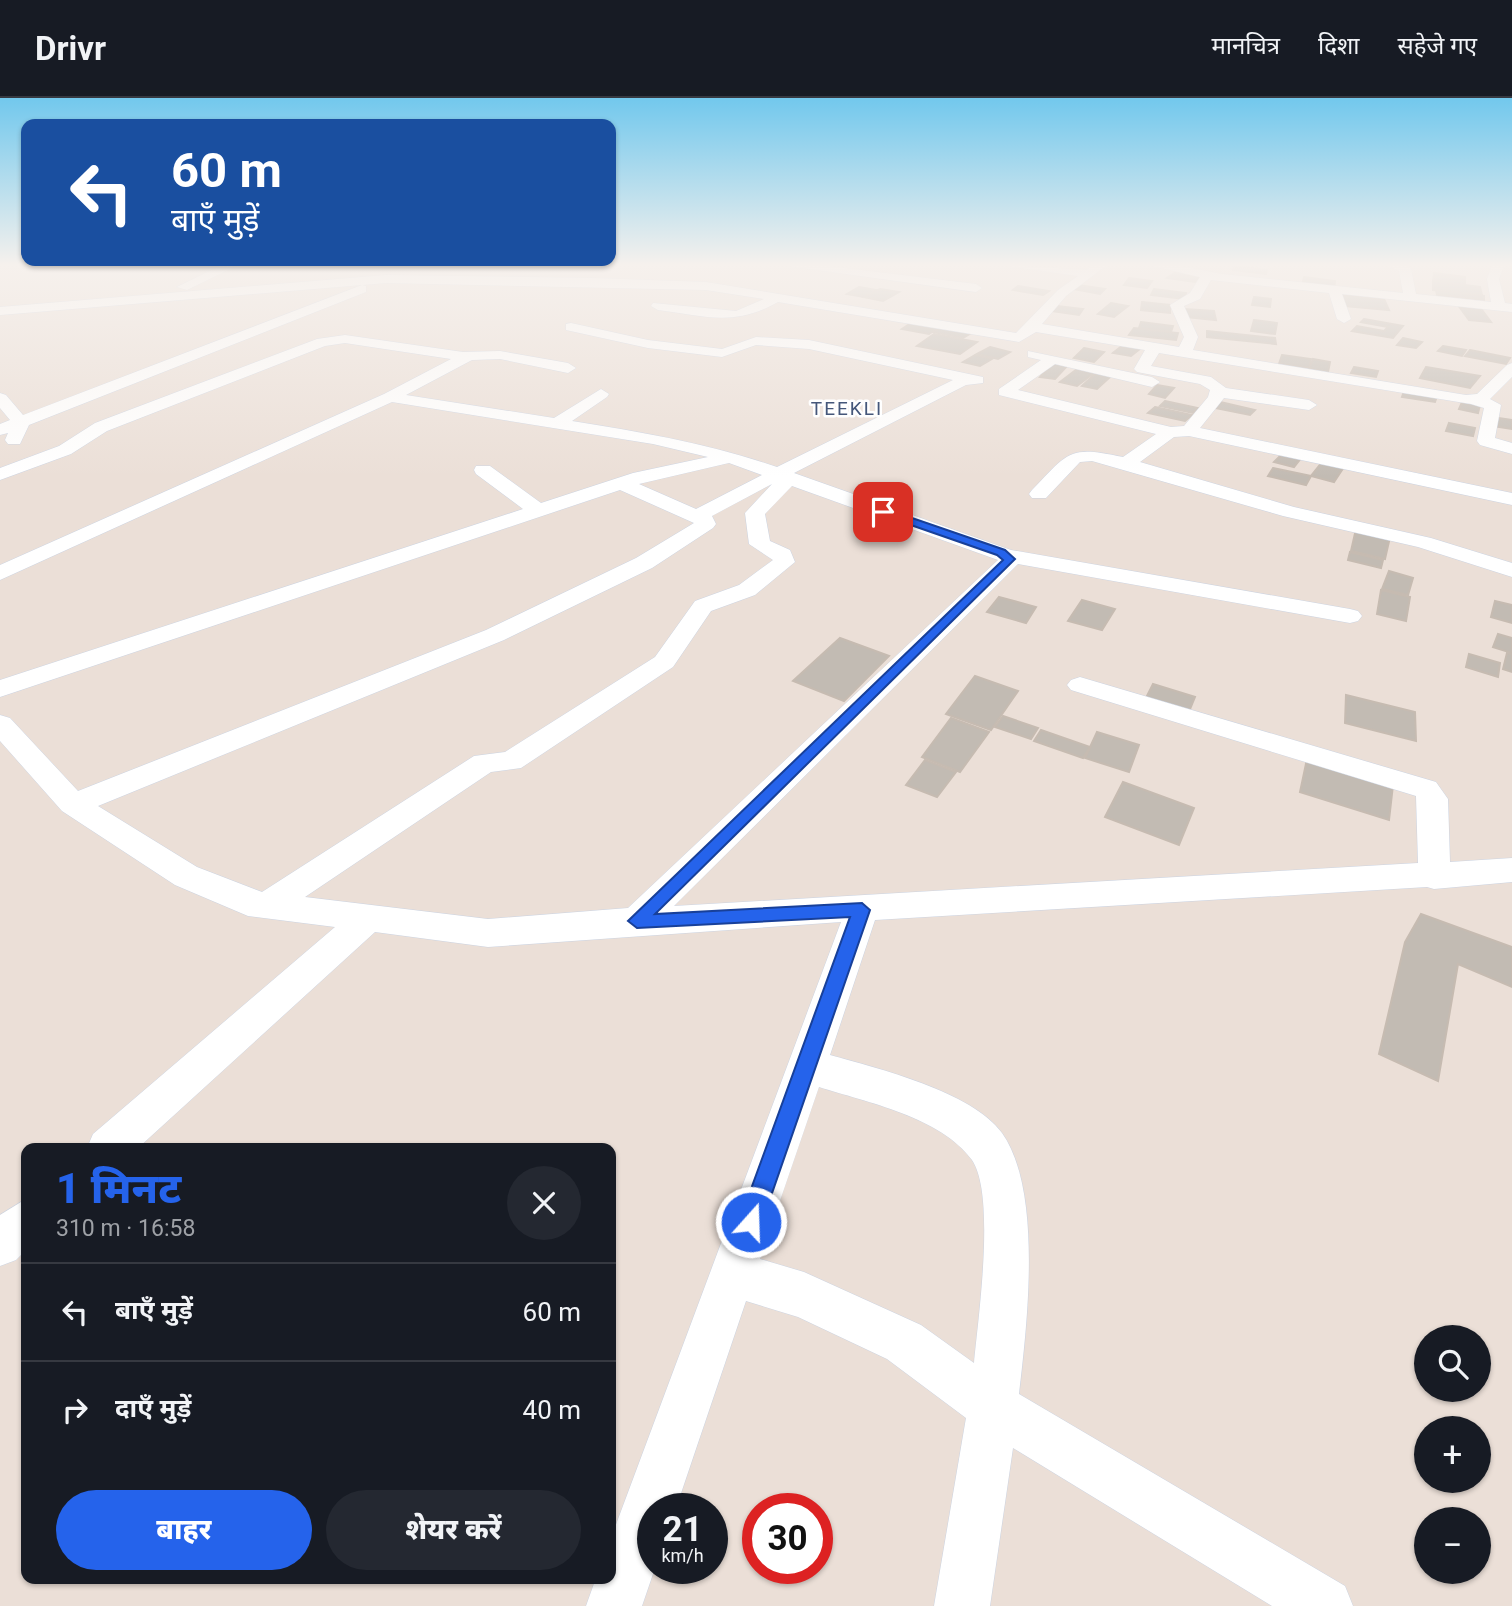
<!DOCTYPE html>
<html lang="hi">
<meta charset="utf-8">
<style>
body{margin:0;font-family:Roboto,"Noto Sans Devanagari",sans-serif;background:#242831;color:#f1f3f6;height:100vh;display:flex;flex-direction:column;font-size:26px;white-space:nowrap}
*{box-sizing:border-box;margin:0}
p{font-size:23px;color:#9ea1a6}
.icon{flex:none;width:38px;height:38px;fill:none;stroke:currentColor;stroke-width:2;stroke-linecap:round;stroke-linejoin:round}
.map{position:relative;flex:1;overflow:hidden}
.drawer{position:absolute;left:21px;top:1045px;width:595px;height:441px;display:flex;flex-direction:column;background:#171b24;border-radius:14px;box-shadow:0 2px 5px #0004}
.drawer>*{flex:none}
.top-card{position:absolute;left:21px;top:21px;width:595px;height:147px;border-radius:14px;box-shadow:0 2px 5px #0004;background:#1a4fa0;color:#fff;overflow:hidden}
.tools{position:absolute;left:1414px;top:1227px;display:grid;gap:14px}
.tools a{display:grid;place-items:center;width:77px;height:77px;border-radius:50%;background:#171b24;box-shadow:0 2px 5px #0004;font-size:35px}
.speed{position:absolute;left:637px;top:1395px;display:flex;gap:14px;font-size:35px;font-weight:700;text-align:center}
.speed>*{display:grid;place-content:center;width:91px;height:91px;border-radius:50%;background:#171b24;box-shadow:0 2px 5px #0004;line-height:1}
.speed small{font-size:18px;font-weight:400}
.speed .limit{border:10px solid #d22;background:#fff;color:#111}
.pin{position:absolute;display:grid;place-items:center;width:60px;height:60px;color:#fff;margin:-30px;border-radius:14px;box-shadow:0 4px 10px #0006}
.me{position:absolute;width:77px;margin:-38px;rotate:20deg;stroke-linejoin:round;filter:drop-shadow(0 0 5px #0008)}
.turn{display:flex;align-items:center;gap:24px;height:147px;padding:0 35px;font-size:32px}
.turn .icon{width:91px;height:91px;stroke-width:2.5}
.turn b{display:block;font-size:49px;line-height:60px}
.round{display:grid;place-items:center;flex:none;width:74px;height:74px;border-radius:37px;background:#242831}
.head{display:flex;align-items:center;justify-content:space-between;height:119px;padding:0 35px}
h1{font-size:42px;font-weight:800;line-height:52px;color:#2563eb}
.action{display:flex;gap:14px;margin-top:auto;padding:14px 35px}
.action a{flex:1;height:80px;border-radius:42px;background:#2563eb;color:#fff;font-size:28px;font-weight:800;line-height:80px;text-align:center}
.action a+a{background:#242831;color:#f1f3f6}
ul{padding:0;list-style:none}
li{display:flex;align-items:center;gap:21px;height:98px;padding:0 35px;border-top:2px solid #363941}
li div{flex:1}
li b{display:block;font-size:26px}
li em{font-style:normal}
header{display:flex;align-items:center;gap:42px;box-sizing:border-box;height:98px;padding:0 35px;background:#171b24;border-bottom:2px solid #363941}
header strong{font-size:33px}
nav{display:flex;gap:38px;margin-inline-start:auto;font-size:24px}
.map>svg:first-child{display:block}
.building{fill:#c2bbb3;stroke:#c6bbb1;stroke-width:2}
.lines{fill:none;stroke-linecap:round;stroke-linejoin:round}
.street-casing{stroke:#ccd4e2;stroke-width:1}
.street{fill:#fff;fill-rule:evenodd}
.route{fill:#2563eb;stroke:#184099;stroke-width:2}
.labels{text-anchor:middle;stroke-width:5;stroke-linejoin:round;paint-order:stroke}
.far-quarter-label{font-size:19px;letter-spacing:2px;fill:#45577a;stroke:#fff}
</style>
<header>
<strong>Drivr</strong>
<nav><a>मानचित्र</a><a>दिशा</a><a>सहेजे गए</a></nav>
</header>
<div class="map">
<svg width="1512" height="1508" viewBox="0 0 1512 1508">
<rect width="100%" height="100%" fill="#ebdfd7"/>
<g class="building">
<path d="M1235,168L1267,172L1266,176L1233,172Z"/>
<path d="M1176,174L1200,179L1195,184L1167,180Z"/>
<path d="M1434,175L1465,179V187L1433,183Z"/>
<path d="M1304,179L1335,183L1334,192L1302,188Z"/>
<path d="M1129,180L1152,183L1147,190L1124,187Z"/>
<path d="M1433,183L1480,189L1482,197L1433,192Z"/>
<path d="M1078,187L1105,191L1100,196L1073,191Z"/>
<path d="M1018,188L1049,193L1043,197L1013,192Z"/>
<path d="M859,189L876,192L864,199L847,196Z"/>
<path d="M880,191L899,194L883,203L864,199Z"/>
<path d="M1154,191L1186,195L1184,201L1151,197Z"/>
<path d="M1436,192L1484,198V202L1437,197Z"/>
<path d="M1342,197L1384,201L1389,212L1345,208Z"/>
<path d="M1254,199L1271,201L1270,209L1252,207Z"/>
<path d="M1142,204L1170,207V215L1141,212Z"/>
<path d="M1111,205L1128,208L1114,219L1098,216Z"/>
<path d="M1458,207L1479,208L1491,224L1469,222Z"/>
<path d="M1057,208L1083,211L1079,217L1052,213Z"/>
<path d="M1184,211L1214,213L1216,222L1186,219Z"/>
<path d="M1364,221L1403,228L1393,240L1352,233L1357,228L1384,233L1388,229L1361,224Z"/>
<path d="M1254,222L1277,225L1275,236L1251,233Z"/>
<path d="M914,223L941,228L929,236L902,231Z"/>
<path d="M1141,224L1173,228L1171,234L1139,230Z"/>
<path d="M943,228L973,234L963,240L933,234Z"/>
<path d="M1134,230L1178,235L1176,242L1129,237Z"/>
<path d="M1207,233L1275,240L1276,246L1207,239Z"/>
<path d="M934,236L977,244L960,256L917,248Z"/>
<path d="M1403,240L1422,244L1416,250L1397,247Z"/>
<path d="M1123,247L1141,250L1131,258L1113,255Z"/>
<path d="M1443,248L1466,252L1462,258L1438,253Z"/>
<path d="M990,249L1010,254L998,261L977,256Z"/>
<path d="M1084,250L1104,254L1094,264L1074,260Z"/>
<path d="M1470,252L1510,260L1506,266L1465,258Z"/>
<path d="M975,257L992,261L980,268L963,264Z"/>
<path d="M1282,257L1311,261L1309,270L1279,266Z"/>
<path d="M1313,261L1330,264L1328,274L1309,271Z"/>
<path d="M1053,265L1067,268L1055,281L1040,279Z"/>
<path d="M1354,269L1378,273L1376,279L1351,275Z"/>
<path d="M1426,269L1480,278L1470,290L1420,280Z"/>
<path d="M1077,271L1094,275L1077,288L1060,284Z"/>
<path d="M1096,275L1111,278L1097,291L1082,288Z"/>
<path d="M1157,287L1174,290L1165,300L1149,296Z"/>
<path d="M1404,293L1437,298L1435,304L1402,299Z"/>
<path d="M1165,303L1198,310L1193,315L1160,308Z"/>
<path d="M1216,303L1255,312L1250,317L1211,309Z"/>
<path d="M1462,304L1480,307L1478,315L1459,311Z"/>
<path d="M1155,309L1192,317L1185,323L1148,315Z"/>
<path d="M1492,319L1512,322V331L1492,328Z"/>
<path d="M1449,325L1475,330L1473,338L1446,333Z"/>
<path d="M1283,355L1302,359L1294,369L1274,364Z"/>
<path d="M1322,364L1344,369L1334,384L1311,378Z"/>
<path d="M1273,370L1311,378L1306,387L1268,378Z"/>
<path d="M1356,431L1390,439L1385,461L1351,453Z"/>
<path d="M1350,454L1383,462L1381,470L1348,462Z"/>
<path d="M1389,473L1413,480L1408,497L1382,491Z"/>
<path d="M1381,492L1410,499L1406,523L1377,516Z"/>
<path d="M999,499L1036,509L1026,525L987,514Z"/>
<path d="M1082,502L1115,511L1102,532L1068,523Z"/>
<path d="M1495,503L1512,507V525L1491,519Z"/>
<path d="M1498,536L1512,540V555L1493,549Z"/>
<path d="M840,540L889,558L844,603L793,583Z"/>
<path d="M1507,555L1512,556V574L1503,571Z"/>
<path d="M1469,556L1500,565L1498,579L1466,569Z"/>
<path d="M975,578L1018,593L991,632L946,616Z"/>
<path d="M1153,586L1195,599L1188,616L1145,602Z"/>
<path d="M1346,597L1415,614L1416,643L1345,625Z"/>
<path d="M1003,618L1038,630L1031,641L995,629Z"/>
<path d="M951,620L989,634L960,674L922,659Z"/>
<path d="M1041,632L1090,649L1083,660L1034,643Z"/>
<path d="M1097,634L1139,647L1129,674L1085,660Z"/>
<path d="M1307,661L1393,687L1389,722L1300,694Z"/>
<path d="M925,662L956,674L937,699L906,687Z"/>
<path d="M1123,684L1194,710L1179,747L1105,719Z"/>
<path d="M1421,816L1512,849V889L1458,866L1438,983L1379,956L1405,844Z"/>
</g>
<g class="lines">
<defs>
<g id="street">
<path d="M222,167L236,168L187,192L177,189Z"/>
<path d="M781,167H819L976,186L982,190L976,194Z"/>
<path d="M1001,167L1087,172L1093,167H1107L1066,198L1042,226L1179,249L1184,239L1170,207L1190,195L1200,179L1148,167H1175L1222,176L1403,195L1399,173L1387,167H1406L1411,171L1416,196L1491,204L1487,181L1492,167H1504L1499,181L1505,205L1512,206V214L1342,196L1351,221L1344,225L1337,221L1329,195L1211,182L1200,201L1184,208L1198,239L1193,252L1466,297L1477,296L1507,267L1512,265V279L1490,301L1501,307L1495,340L1512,345V356L1480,347L1477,343L1484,310L1471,306L1159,255L1151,268L1211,279L1226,290L1309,302L1317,307L1309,312L1224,300L1200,330L1512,395V407L1189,338L1174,339L1140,364L1294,409L1431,440L1512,465V479L1418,449L1283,418L1092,363L1080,364L1046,400H1032L1029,396L1032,392C1069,354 1068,347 1123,359L1156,336L999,297V291L1041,262L1028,259V253L1152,279L1160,284L1152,289L1055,266L1018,292L1171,329L1184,328L1208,299L1210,292L1200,286L1137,274L1134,271L1145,252L1036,234L1019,244L778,204C734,229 706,218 658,212L651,208L653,205L736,213L764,201L706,192L386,185L0,217V209L386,177L592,180L706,184L1016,235L1058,192L1078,178Z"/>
<path d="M362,187L366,188V194L29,327L20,346H8L5,342L8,335L0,337V326L10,322L0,310V295L6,297L23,317Z"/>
<path d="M571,225L648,242L722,251L756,239L809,242L983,279V285L966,287L794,375L1011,452L1350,511L1358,513L1362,518L1358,523L1350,525L1018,466L674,808L1418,765L1416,698L1071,592L1067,587L1071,582L1080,579L1436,684L1448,701L1450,764L1512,760V784L1434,791L1427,789L875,822L830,957C877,970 973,994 1002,1035C1043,1093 1027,1227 1019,1296L1345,1488L1353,1508H1272L1013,1350L990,1508H934L966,1320L887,1261L798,1219L746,1203L676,1410H653V1470H655L642,1508H586L596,1480H611V1440L841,824L488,849L375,834L138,1050H87L93,1036L335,829L248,818L175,787L62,713L0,643V617L10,620L78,693L486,532L636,460L694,425L620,392L0,599V582L523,411L476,376L474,372L476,368H490L541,405L633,375L708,359L653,346L392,304L0,482V467L384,296L451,261L345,245L325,248L107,333L71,356L0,382V370L59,348L95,325L317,241L345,237L463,254L500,253L568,265L576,270L568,275L500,261L472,262L406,297L554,320L601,291L609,296L607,299L572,323C642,334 710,346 777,369L953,282L809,251L756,247L722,259L648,250L566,232V226ZM729,365L762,377L696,411L639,386ZM772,386L745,415L749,446L773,462L739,487L695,503L655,559L505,654L474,658L262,794L197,769L98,708L504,542L652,470L713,430L716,426L712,418ZM792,388L998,462L628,810L488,821L305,799L491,674L521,670L673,569L711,513L755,497L795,464L790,452L770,443L765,416ZM819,989C866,1004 941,1019 972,1062C996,1097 978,1221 974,1265L921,1227L804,1174L760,1161Z"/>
<path d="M26,1101V1152L16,1162L0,1168V1117Z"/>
</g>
</defs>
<use href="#street" class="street-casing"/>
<use href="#street" class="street"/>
</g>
<linearGradient id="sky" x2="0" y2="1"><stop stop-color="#72c8ed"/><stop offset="0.44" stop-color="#f6f1ed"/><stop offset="1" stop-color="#f6f1ed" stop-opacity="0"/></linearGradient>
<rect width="1512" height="379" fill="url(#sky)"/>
<path class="route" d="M883,410L1005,452L1015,461L655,816L862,805L870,812L762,1124L758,1132L751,1135L743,1132L739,1124L850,819L637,830L628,823L1003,462L997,457L879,416Z"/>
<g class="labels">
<g class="far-quarter-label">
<text x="847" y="317">TEEKLI</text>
</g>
</g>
</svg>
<div class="tools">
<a><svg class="icon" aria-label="search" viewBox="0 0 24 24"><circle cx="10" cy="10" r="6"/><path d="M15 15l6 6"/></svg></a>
<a>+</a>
<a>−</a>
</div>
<div class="speed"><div>21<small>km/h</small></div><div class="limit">30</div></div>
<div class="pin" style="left:883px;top:414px;background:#d93025"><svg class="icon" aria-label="arrive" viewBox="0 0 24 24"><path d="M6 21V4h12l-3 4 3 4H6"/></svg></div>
<svg class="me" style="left:751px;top:1124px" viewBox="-20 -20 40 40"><circle r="17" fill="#2563eb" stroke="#fff" stroke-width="3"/><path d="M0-11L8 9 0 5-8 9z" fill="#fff"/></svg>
<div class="top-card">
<div class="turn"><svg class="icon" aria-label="left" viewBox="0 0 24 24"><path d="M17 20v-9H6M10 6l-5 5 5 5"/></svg><div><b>60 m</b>बाएँ मुड़ें</div></div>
</div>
<section class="drawer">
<div class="head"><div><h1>1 मिनट</h1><p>310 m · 16:58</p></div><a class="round"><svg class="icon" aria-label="close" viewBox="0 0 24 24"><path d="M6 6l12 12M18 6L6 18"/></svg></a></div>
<ul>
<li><svg class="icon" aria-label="left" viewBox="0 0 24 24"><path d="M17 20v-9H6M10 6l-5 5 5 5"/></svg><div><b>बाएँ मुड़ें</b></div><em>60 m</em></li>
<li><svg class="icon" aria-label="right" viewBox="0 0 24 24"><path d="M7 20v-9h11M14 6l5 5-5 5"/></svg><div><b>दाएँ मुड़ें</b></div><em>40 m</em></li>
</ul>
<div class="action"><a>बाहर</a><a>शेयर करें</a></div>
</section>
</div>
